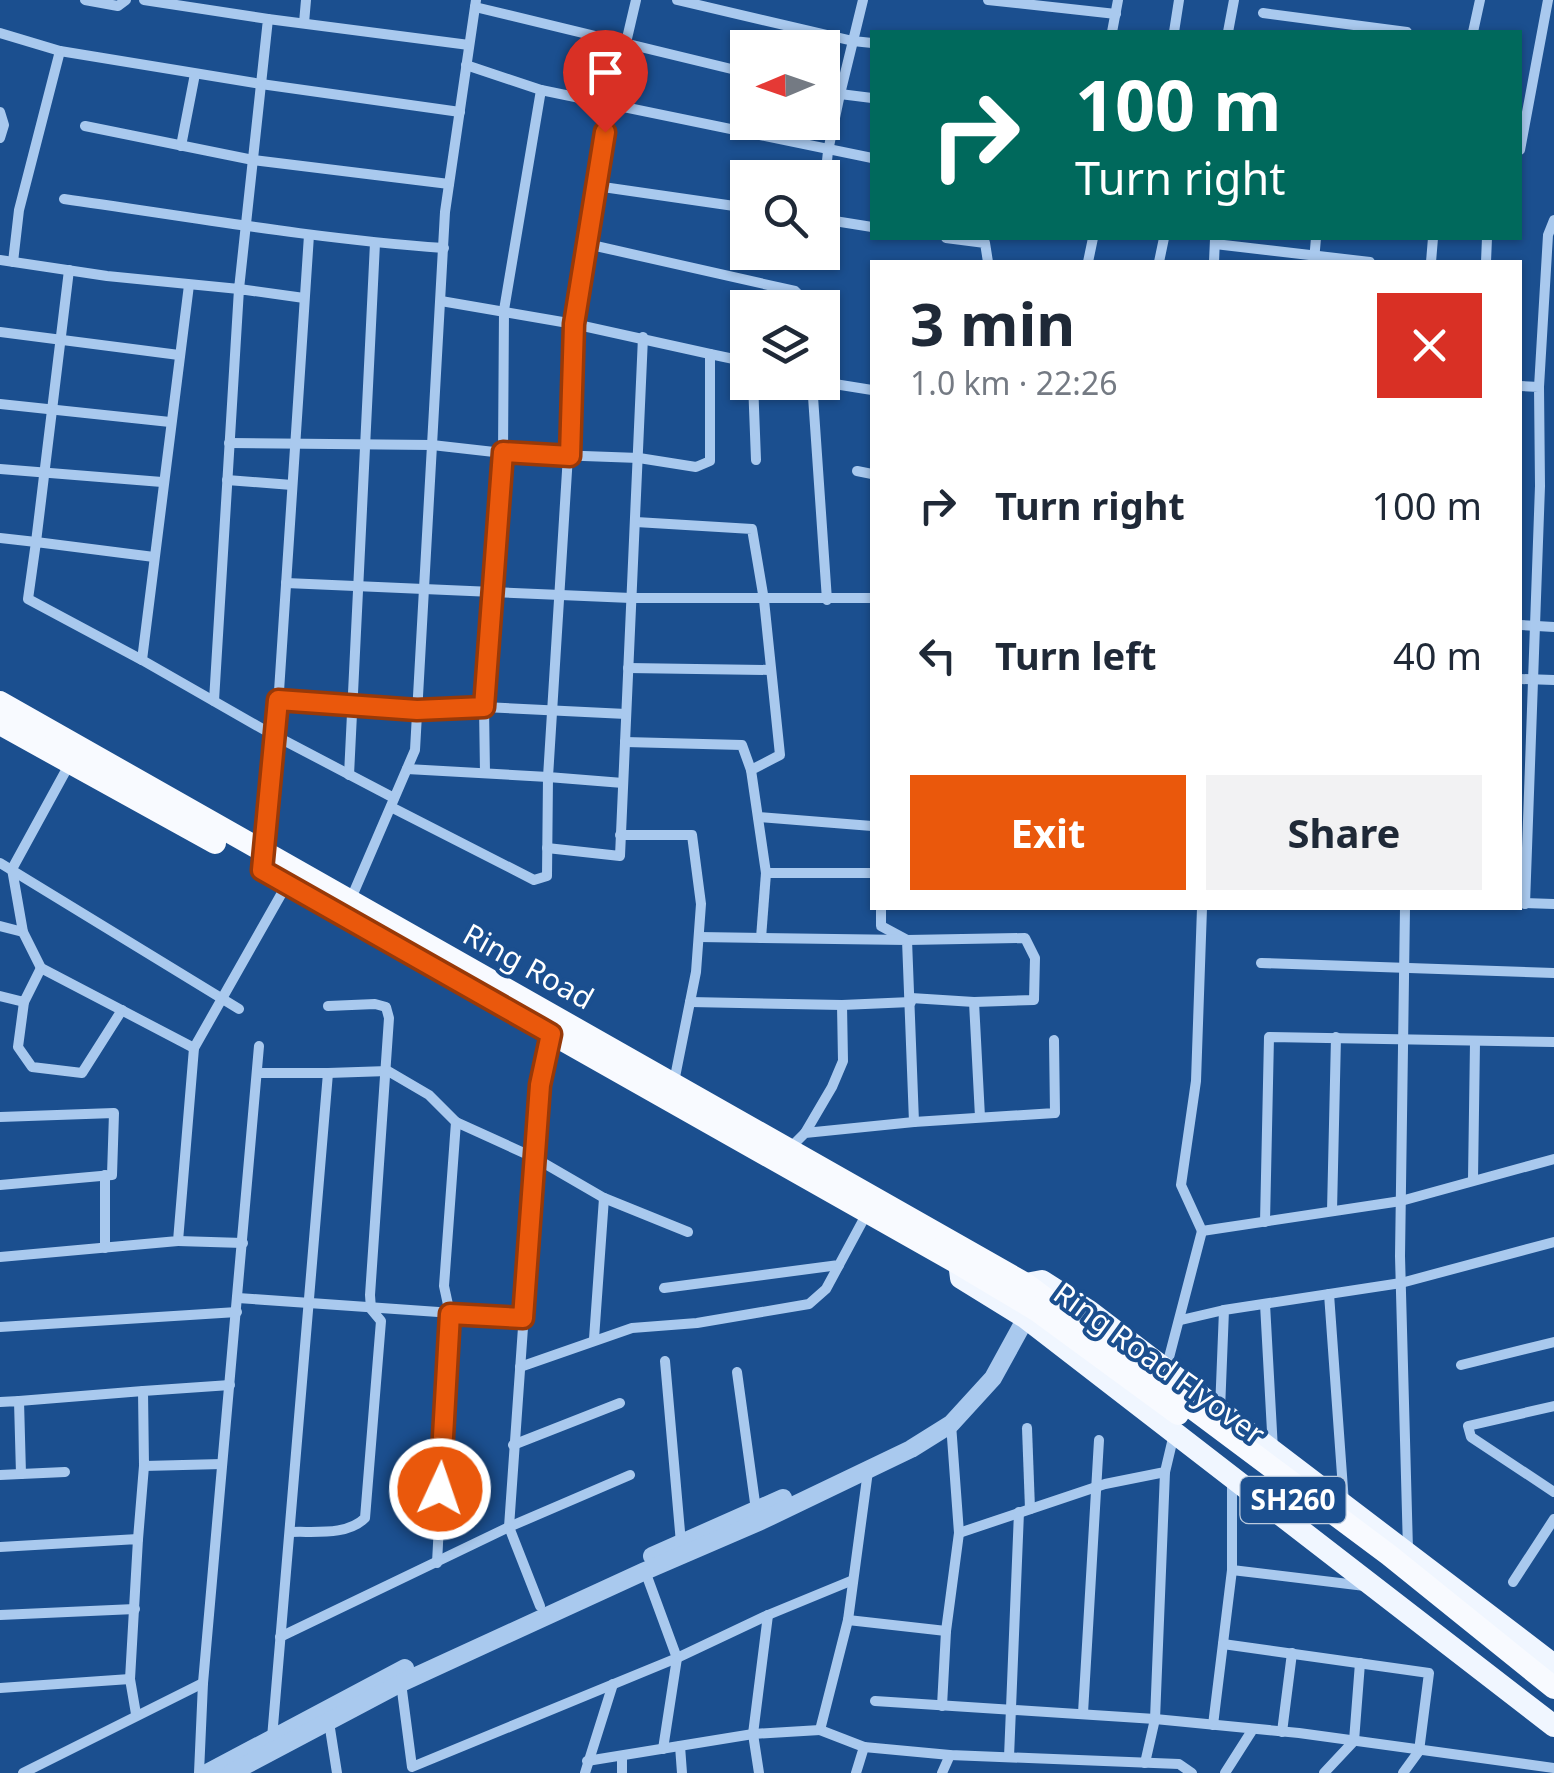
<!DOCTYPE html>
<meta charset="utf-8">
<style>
body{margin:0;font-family:"Noto Sans",sans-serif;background:#f2f2f3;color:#1f2937;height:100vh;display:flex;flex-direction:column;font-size:38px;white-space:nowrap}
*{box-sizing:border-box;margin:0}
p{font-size:32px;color:#747a83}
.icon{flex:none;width:55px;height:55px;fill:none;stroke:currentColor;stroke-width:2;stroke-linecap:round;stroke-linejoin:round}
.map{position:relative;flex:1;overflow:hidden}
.details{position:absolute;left:870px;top:260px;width:652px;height:650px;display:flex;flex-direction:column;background:#fff;border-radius:0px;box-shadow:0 2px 8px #0004}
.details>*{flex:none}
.top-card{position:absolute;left:870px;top:30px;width:652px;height:210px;border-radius:0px;box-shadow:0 2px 8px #0004;background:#00695c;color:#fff;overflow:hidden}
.needle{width:65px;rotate:268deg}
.tools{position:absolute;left:730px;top:30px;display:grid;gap:20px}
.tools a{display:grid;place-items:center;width:110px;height:110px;border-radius:0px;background:#fff;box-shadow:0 2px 8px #0004;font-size:50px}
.pin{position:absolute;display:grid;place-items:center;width:85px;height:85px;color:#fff;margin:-102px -42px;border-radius:50% 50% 50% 0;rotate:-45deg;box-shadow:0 0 10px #0007}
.pin .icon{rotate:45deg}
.me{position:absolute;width:110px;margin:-55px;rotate:3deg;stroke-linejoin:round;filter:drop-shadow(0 0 8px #0008)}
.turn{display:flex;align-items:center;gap:35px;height:210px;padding:0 40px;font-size:45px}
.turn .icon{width:130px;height:130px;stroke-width:2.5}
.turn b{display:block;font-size:70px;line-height:85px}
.round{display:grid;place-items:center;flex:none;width:105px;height:105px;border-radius:0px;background:#f2f2f3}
.overview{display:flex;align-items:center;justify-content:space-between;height:170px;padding:0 40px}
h1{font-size:60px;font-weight:700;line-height:75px}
.cta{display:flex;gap:20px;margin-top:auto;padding:20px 40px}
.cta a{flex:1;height:115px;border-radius:0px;background:#ea580c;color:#fff;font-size:40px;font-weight:700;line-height:115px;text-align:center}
.cta a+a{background:#f2f2f3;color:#1f2937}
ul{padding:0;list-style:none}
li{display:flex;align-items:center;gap:30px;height:150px;padding:0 40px}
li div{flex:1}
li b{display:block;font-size:38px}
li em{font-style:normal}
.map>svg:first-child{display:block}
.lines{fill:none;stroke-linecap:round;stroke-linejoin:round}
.minor{stroke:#a9c9ee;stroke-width:10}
.tertiary{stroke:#a9c9ee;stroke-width:18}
.primary{stroke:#f0f6ff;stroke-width:22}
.trunk{stroke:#f8faff;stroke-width:22}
.route-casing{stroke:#983908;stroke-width:25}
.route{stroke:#ea580c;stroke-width:18}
.labels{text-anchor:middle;stroke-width:8;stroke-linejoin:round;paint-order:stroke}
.shield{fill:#1b4f8f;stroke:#bbcadd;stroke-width:2.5}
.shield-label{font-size:28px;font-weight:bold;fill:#fff}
.street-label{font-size:30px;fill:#fff;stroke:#1b4f8f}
</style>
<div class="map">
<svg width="1554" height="1773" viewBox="0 0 1554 1773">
<rect width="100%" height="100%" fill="#1b4f8f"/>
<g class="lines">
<g class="minor">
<path d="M85,0L118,6L126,0"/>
<path d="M677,0L853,41L840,94L872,98"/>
<path d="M863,0L853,41L872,43"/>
<path d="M988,0L1116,14"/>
<path d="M475,7L748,73"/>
<path d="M1263,13L1407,32"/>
<path d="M268,19L469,45"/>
<path d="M304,23L306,0"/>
<path d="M1112,32L1118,0"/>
<path d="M1174,32L1179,0"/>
<path d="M1228,32L1234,0"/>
<path d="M1473,32L1480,0"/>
<path d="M0,33L60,51L19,210L13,262"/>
<path d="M60,51L261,84L460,112"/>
<path d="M541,90L872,158"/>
<path d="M822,90L840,94L828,151L822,211"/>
<path d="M0,112L4,125L0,138"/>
<path d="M85,126L253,160L449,184"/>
<path d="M181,146L195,74"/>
<path d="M1520,150L1548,0"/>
<path d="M596,186L748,208"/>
<path d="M64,199C191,217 316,239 444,248"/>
<path d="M822,219L872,227"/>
<path d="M946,238L985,243L988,262"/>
<path d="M587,244L795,291L802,298L803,308"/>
<path d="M1215,244L1370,262"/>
<path d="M0,260L107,276L239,289L268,19L144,0"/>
<path d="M1314,261L1316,238"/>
<path d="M1088,262L1093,238"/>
<path d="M1159,262L1164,238"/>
<path d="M1214,262L1215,239"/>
<path d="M1431,262L1433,238"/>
<path d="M1486,262L1487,238"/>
<path d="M189,285L142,660L268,732L394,798"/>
<path d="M0,332L179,355"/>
<path d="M710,354L748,362"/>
<path d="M753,382L756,460"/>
<path d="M812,382L827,600"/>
<path d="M822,382L872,390"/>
<path d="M1520,386L1539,387L1540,486L1525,904"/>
<path d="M1539,387L1548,235L1554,220"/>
<path d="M0,404L170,422"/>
<path d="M229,443L432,445L503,453L639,458L696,467L710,461V354L574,324L441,301"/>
<path d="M568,455L548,777L623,783"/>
<path d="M570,455L574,324L605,132L636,0"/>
<path d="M0,469L162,482"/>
<path d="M857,471L872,474"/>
<path d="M227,480L292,485"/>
<path d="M636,522L752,529L764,600L780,755L751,770L766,873H872"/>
<path d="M0,538L36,542L69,270"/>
<path d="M286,583L631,598H872"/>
<path d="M1520,625L1554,627"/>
<path d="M142,660L28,599L36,542L154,557"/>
<path d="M628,668L771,670"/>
<path d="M1520,679L1554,680"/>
<path d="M278,700L417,709L484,707L503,453L504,310L541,90L466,65"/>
<path d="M214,701L239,289L304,298"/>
<path d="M625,742L742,745L751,770"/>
<path d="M70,763L12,869L23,932L41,968L194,1048"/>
<path d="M485,773L484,707L626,714"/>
<path d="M349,775L375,243"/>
<path d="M391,807L534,880L547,876L548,777L407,769"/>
<path d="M758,817L872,826"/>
<path d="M620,835H692L701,904L696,972L674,1082"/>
<path d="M547,848L620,856L643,337"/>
<path d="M0,863L239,1009"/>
<path d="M263,870L276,737L309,235"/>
<path d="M350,901L415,750L445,212L476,0"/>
<path d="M1520,903L1554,904"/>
<path d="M881,908V926L907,940L1025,938L1035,958L1034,1000L974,1002"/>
<path d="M1202,908L1196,1081L1181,1185L1202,1231L1401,1201L1554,1159"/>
<path d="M1405,908L1400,1256L1408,1550"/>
<path d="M0,926L23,932"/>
<path d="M699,937L907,940L914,1122L805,1133L788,1150"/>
<path d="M761,938L766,873"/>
<path d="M1261,963L1554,973"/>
<path d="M0,996L24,1002L41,968"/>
<path d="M911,998L974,1002L980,1117"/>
<path d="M24,1002L18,1047L32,1067L82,1073L122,1010"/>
<path d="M690,1002L842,1005L911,1002"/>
<path d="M257,1073H328L272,1738"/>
<path d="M328,1073L388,1071L429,1095L456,1122"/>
<path d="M0,1117L114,1113L112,1175L0,1185"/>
<path d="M914,1122L1055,1113L1054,1040"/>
<path d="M805,1133L832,1087L843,1061L842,1005"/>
<path d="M1473,1179L1475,1042"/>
<path d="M1332,1211L1336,1037"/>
<path d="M1265,1222L1269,1037L1554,1042"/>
<path d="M178,1241L243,1243"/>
<path d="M105,1248V1175"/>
<path d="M0,1257L178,1241L194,1048L287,884"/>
<path d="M664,1288L839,1265L867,1213"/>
<path d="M1329,1294L1344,1503"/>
<path d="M238,1298L523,1318"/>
<path d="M1265,1304L1273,1450"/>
<path d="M1181,1320L1224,1310"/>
<path d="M0,1327L237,1312"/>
<path d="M594,1339L604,1198"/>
<path d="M665,1361L681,1543"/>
<path d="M1461,1365L1554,1342"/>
<path d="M520,1367L632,1328L697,1323L809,1304L826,1289L839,1265"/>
<path d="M1166,1369L1202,1231"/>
<path d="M737,1372L756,1510"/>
<path d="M19,1401L143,1391"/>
<path d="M0,1402L19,1401L21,1474L0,1475"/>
<path d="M1554,1406L1468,1426L1471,1437L1554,1492"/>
<path d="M1220,1410L1224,1310L1401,1283L1554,1242"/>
<path d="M1027,1428L1030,1509"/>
<path d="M513,1445L620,1403"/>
<path d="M222,1464L144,1466L143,1391L230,1385"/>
<path d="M21,1474L65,1472"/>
<path d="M291,1532C314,1531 347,1536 365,1518L381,1321L371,1309L370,1295L389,1018L386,1007L375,1004L328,1006"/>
<path d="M959,1533L1105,1484L1165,1472L1174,1434"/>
<path d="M138,1539L144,1466"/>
<path d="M0,1547L138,1539L130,1679L136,1714"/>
<path d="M437,1563L450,1314L444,1286L456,1122L535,1158L604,1198L688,1232"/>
<path d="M1232,1570L1365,1586"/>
<path d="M645,1571L677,1658L663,1749"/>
<path d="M1513,1582L1554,1519"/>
<path d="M540,1606L509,1527L540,1085L550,1035"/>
<path d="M0,1615L135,1609"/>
<path d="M848,1620L946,1631L959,1533L951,1424"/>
<path d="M280,1637L509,1527L630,1475"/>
<path d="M1223,1644L1429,1673L1419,1751L1403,1773"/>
<path d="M401,1683L412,1767L677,1658L768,1615L853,1580"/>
<path d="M0,1688L130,1679"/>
<path d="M875,1701L1155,1719L1299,1733L1554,1768"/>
<path d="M942,1706L946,1631"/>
<path d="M1083,1713L1099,1440"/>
<path d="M329,1722L337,1773"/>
<path d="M1213,1725L1232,1570V1482"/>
<path d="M1282,1732L1292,1653"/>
<path d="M680,1746L682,1773"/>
<path d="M864,1747L950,1755L1179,1764L1192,1773"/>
<path d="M622,1756V1773"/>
<path d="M1009,1757L1019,1512"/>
<path d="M587,1761L753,1734L820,1730"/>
<path d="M1145,1763L1155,1719L1165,1472"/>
<path d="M23,1773L203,1683"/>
<path d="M199,1773L203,1683L259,1046"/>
<path d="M585,1773L613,1684"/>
<path d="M759,1773L753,1734L768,1615"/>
<path d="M856,1773L864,1747L820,1730L848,1620L868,1471"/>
<path d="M942,1773L950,1755"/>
<path d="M1225,1773L1253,1729"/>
<path d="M1324,1773L1354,1741L1360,1663"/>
</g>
<g class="tertiary">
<path d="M652,1556L783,1498"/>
<path d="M207,1773L405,1668"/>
<path d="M231,1773L401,1683L645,1571L761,1521L911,1449L951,1424L993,1378L1026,1318"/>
</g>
<g class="primary">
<path d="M960,1270L961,1278L1026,1318L1554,1726"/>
<path d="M1026,1284L1042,1281L1089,1311L1554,1665"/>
</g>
<g class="trunk">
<path d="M0,702L1026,1284L1389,1555L1554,1688"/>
<path d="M0,724L215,843"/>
<path d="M313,899L959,1264L1036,1310L1178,1414"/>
</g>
</g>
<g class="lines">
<defs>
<path id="route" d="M440,1489L450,1314L523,1318L540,1085L551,1034L262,870L278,700L417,710L484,707L503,452L570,456L574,324L605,132"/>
</defs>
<use href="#route" class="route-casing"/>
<use href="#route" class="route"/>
</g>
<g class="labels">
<rect class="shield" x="1240.5" y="1477" width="105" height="46" rx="8"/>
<g class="shield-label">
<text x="1293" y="1510">SH260</text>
</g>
<g class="street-label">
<text transform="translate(528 967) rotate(29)" y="10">Ring Road</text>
<text transform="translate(1159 1364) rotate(36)" y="10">Ring Road Flyover</text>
</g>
</g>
</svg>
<div class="tools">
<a><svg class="needle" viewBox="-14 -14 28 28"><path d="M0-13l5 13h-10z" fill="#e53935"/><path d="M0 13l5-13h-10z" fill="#747a83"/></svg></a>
<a><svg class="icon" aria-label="search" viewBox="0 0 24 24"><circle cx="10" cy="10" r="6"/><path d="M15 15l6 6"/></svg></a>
<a><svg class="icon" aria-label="layers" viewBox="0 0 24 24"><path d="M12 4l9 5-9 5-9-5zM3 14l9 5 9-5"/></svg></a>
</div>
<div class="pin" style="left:605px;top:132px;background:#d93025"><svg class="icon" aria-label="arrive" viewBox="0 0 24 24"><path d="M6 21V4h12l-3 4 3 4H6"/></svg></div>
<svg class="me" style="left:440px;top:1489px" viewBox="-20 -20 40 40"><circle r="17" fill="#ea580c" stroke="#fff" stroke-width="3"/><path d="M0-11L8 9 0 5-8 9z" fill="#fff"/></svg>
<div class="top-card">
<div class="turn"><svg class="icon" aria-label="right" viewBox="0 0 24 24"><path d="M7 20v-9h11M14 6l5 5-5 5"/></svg><div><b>100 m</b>Turn right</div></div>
</div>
<section class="details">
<div class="overview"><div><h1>3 min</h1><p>1.0 km · 22:26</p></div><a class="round" style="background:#d93025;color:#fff"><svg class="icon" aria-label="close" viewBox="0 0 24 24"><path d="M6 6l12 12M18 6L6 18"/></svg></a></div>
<ul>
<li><svg class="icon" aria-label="right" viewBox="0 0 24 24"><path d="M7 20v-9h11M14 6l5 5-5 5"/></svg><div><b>Turn right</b></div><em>100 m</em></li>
<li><svg class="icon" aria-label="left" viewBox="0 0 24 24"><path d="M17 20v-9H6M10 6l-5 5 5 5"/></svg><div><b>Turn left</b></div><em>40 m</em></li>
</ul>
<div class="cta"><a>Exit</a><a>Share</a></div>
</section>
</div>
